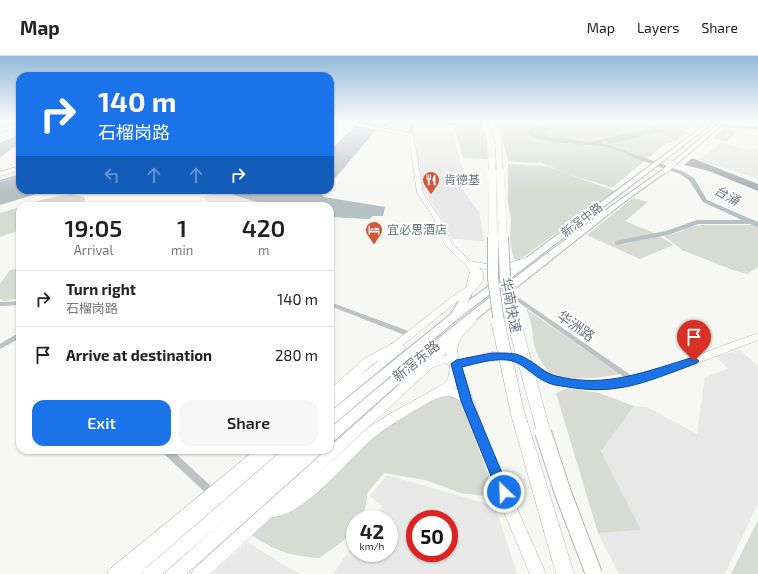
<!DOCTYPE html>
<meta charset="utf-8">
<style>
body{margin:0;font-family:"Exo 2","Noto Sans SC",sans-serif;background:#f6f6f6;color:#222;height:100vh;display:flex;flex-direction:column;font-size:15px;white-space:nowrap}
*{box-sizing:border-box;margin:0}
p{font-size:13px;color:#767676}
.icon{flex:none;width:22px;height:22px;fill:none;stroke:currentColor;stroke-width:2;stroke-linecap:round;stroke-linejoin:round}
.map{position:relative;flex:1;overflow:hidden}
.drawer{position:absolute;left:16px;top:146px;width:318px;height:252px;display:flex;flex-direction:column;background:#fff;border-radius:12px;box-shadow:0 1px 3px #0004}
.drawer>*{flex:none}
.hud{position:absolute;left:16px;top:16px;width:318px;height:122px;border-radius:12px;box-shadow:0 1px 3px #0004;background:#1a73e8;color:#fff;overflow:hidden}
.speed{position:absolute;left:346px;top:454px;display:flex;gap:8px;font-size:20px;font-weight:700;text-align:center}
.speed>*{display:grid;place-content:center;width:52px;height:52px;border-radius:50%;background:#fff;box-shadow:0 1px 3px #0004;line-height:1}
.speed small{font-size:10px;font-weight:400}
.speed .limit{border:6px solid #d22;background:#fff;color:#111}
.pin{position:absolute;display:grid;place-items:center;width:34px;height:34px;color:#fff;margin:-41px -17px;border-radius:50% 50% 50% 0;rotate:-45deg;box-shadow:0 0 4px #0007}
.pin .icon{rotate:45deg}
.me{position:absolute;width:44px;margin:-22px;rotate:336deg;stroke-linejoin:round;filter:drop-shadow(0 0 3px #0008)}
.turn{display:flex;align-items:center;gap:14px;height:84px;padding:0 16px;font-size:18px}
.turn .icon{width:52px;height:52px;stroke-width:2.5}
.turn b{display:block;font-size:28px;line-height:34px}
.lanes{display:flex;align-items:center;height:38px;padding:0 16px;background:#0003;justify-content:center;gap:20px;direction:ltr}
.lanes .off{opacity:.35}
.eta{display:flex;justify-content:space-evenly;align-items:center;height:68px;text-align:center}
.eta b{font-size:24px;font-weight:600;line-height:28px}
.action{display:flex;gap:8px;margin-top:auto;padding:8px 16px}
.action a{flex:1;height:46px;border-radius:12px;background:#1a73e8;color:#fff;font-size:16px;font-weight:600;line-height:46px;text-align:center}
.action a+a{background:#f6f6f6;color:#222}
ul{padding:0;list-style:none}
li{display:flex;align-items:center;gap:12px;height:56px;padding:0 16px;border-top:1px solid #e0e0e0}
li div{flex:1}
li b{display:block;font-size:15px}
li em{font-style:normal}
header{display:flex;align-items:center;gap:24px;box-sizing:border-box;height:56px;padding:0 20px;background:#fff;border-bottom:1px solid #e0e0e0}
header strong{font-size:19px}
nav{display:flex;gap:22px;margin-inline-start:auto;font-size:14px}
.map>svg:first-child{display:block}
.built{fill:#e7e8e7;fill-rule:evenodd}
.green{fill:#d7dbd4}
.water{fill:#b5c1c4}
.lines{fill:none;stroke-linecap:round;stroke-linejoin:round}
.river{fill:#b5c1c4;fill-rule:evenodd}
.building{fill:#a6adb2}
.secondary-casing{stroke:#b1b6ba;stroke-width:1}
.trunk-casing{stroke:#b2b5b8;stroke-width:2}
.motorway-casing{stroke:#b2b5b8;stroke-width:1}
.minor{fill:#bec2c5;fill-rule:evenodd}
.tertiary{fill:#bec2c5;fill-rule:evenodd}
.secondary{fill:#fff;fill-rule:evenodd}
.trunk{fill:#fff;fill-rule:evenodd}
.motorway{fill:#fff;fill-rule:evenodd}
.trunk-bridge-far1-casing{stroke:#b2b5b8;stroke-width:6;stroke-linecap:butt}
.trunk-bridge-casing{stroke:#b2b5b8;stroke-width:16;stroke-linecap:butt}
.motorway-bridge-far4-casing{stroke:#b2b5b8;stroke-width:7;stroke-linecap:butt}
.motorway-bridge-far3-casing{stroke:#b2b5b8;stroke-width:8;stroke-linecap:butt}
.motorway-bridge-far2-casing{stroke:#b2b5b8;stroke-width:12;stroke-linecap:butt}
.motorway-bridge-far1-casing{stroke:#b2b5b8;stroke-width:14;stroke-linecap:butt}
.motorway-bridge-casing{stroke:#b2b5b8;stroke-width:18;stroke-linecap:butt}
.trunk-bridge-far1{stroke:#fff;stroke-width:5.5}
.trunk-bridge{stroke:#fff;stroke-width:15}
.motorway-bridge-far4{stroke:#fff;stroke-width:6}
.motorway-bridge-far3{stroke:#fff;stroke-width:8}
.motorway-bridge-far2{stroke:#fff;stroke-width:10}
.motorway-bridge-far1{stroke:#fff;stroke-width:13}
.motorway-bridge{stroke:#fff;stroke-width:16}
.route{fill:#1a73e8;stroke:#114b97}
.labels{text-anchor:middle;stroke-width:4;stroke-linejoin:round;paint-order:stroke}
.far-poi-label{font-size:12px;fill:#697882;stroke:#fff;text-anchor:start}
.far-street-label{font-size:12px;fill:#697882;stroke:#fff}
.far-water-label{font-size:13px;font-style:italic;fill:#65787e;stroke:#fff}
.street-label{font-size:14px;fill:#697882;stroke:#fff}
</style>
<header>
<strong>Map</strong>
<nav><a>Map</a><a>Layers</a><a>Share</a></nav>
</header>
<div class="map">
<svg width="758" height="518" viewBox="0 0 758 518">
<rect width="100%" height="100%" fill="#f7f7f4"/>
<g class="built">
<path d="M401,65L479,66L453,67L452,72L465,124L456,125L479,156L484,185L452,183L442,162L423,133L414,81L407,76L385,72Z"/>
<path d="M722,87L749,94L758,92V123L698,104Z"/>
<path d="M223,135L258,146L276,150H212L203,141Z"/>
<path d="M740,294L758,310V447L725,518H619L598,477L641,474L601,395L634,350L647,351L697,378L705,321L728,313L716,300Z"/>
<path d="M387,419L495,450L517,518H333L355,486V497H389V463H373L382,450L370,440ZM415,463H449V497H415Z"/>
<path d="M247,486L299,518H212Z"/>
</g>
<g class="green">
<path d="M498,65H684L693,67L685,74L688,77L673,86L665,88L614,130L611,131L568,118L615,135L518,205L513,202L510,182L511,163L508,146V108L546,110L565,117L540,106L535,107L508,105Z"/>
<path d="M481,67L487,84L488,103L463,102L454,69Z"/>
<path d="M724,72L737,75L726,85L712,82Z"/>
<path d="M71,138L84,141L85,144L81,150H22L48,142Z"/>
<path d="M633,142L648,146L625,165L656,178L673,189L640,203L587,179Z"/>
<path d="M20,151V174L0,181V157Z"/>
<path d="M702,169H753L758,171V211L747,218L733,214L682,194L664,180L683,175L685,171Z"/>
<path d="M20,212V242L5,245L0,243V228L10,214Z"/>
<path d="M526,253L620,318C593,323 575,325 549,317C543,308 536,298 534,288C532,276 532,264 526,253Z"/>
<path d="M568,332L599,337L634,350L601,395L641,474L598,477L556,337Z"/>
<path d="M449,339L460,343L465,356L494,438L491,441L461,437L425,424L384,417L368,436L364,459L362,463H355C355,481 333,492 319,502C287,499 275,495 249,477L257,468L280,458L355,395L393,365L440,340Z"/>
<path d="M758,464V518H731Z"/>
</g>
<g class="water">
<path d="M361,65H398L376,74L330,128V94Z"/>
<path d="M545,65H551L553,67L543,78L546,80L591,86L635,75L652,73L646,69L635,65L651,68L665,75L613,87L604,85L601,87L645,102L642,104C631,99 619,94 607,91C588,87 540,89 527,77L529,74L545,67Z"/>
<path d="M684,65L758,71V73L731,72Z"/>
<path d="M20,78V87L0,101V87Z"/>
<path d="M20,120V134H49L0,149V126Z"/>
<path d="M218,134H324L321,138L324,141L385,151L383,160H373L369,163L330,161V150H276L257,146Z"/>
</g>
<g class="lines">
<path class="river" d="M631,97L684,116L694,122L707,144L758,166V171L750,168H698L668,179L615,189V185L666,175L697,164H742L703,146L689,124L680,118L629,100L628,99Z"/>
</g>
<path class="building" d="M692,102L758,128V135L709,115L684,109Z"/>
<g class="lines">
<defs>
<g id="secondary">
<path d="M334,65H344L413,78L423,137L440,162L452,188L470,205L486,208H507L528,201L532,203C519,215 495,215 479,212L483,217V225L473,236L469,242L463,241L403,289L406,292L404,294L334,352L330,354V333L365,302L393,287L457,237L466,232L470,216L466,209L445,189L434,162L417,137L409,80ZM381,303L358,321L373,308Z"/>
<path d="M20,110V114L0,120V116Z"/>
<path d="M472,261L477,264C467,278 452,284 459,304L492,296L516,298L528,302L544,315L555,320L588,325H611L671,309L758,277V284L677,315L611,333H588L554,328L536,321L520,308L515,306L492,304L461,311L492,396L546,518H530C513,477 495,436 479,395C476,386 466,352 462,347C449,333 433,344 421,351C406,360 391,368 377,379C351,399 305,461 272,461L210,518H191L194,513L258,455L260,449L267,447L326,394H330V391L422,308L469,262ZM446,296L447,299L442,301ZM446,307L450,310L448,323L442,329L386,360L368,372L310,425L433,311ZM456,328L458,333L452,332Z"/>
<path d="M255,394H282L280,398L235,437L243,440L245,445L243,450L238,452L223,447L141,518H107L110,513Z"/>
</g>
<g id="trunk">
<path d="M710,65H715L455,265L335,367L330,368V356L451,258L463,238H469L471,240L467,246Z"/>
<path d="M722,65H727L675,109H671V107Z"/>
<path d="M664,113L669,114L628,143L432,298L335,384L330,386V372C437,281 548,193 664,113Z"/>
</g>
<g id="motorway">
<path d="M20,67V71L0,76V72Z"/>
<path d="M517,349L522,351L524,355L574,518H556L510,355L512,351Z"/>
</g>
</defs>
<use href="#secondary" class="secondary-casing"/>
<use href="#trunk" class="trunk-casing"/>
<use href="#motorway" class="motorway-casing"/>
<g class="minor">
<path d="M496,65L499,66L467,69L414,68L411,78L409,79L407,78L412,67L413,66L467,67Z"/>
<path d="M330,84H332L333,85L330,86Z"/>
<path d="M20,118V120L0,126V124Z"/>
<path d="M509,235L635,322L637,324L635,326L633,327L631,326L507,238L506,237L507,236Z"/>
<path d="M20,245V249L0,250V246Z"/>
<path d="M330,246L411,276L412,278L409,280H407L330,250Z"/>
<path d="M18,277H20V282L0,293V288Z"/>
<path d="M162,394H172L215,434L216,437L215,440L212,441L209,440L163,397Z"/>
</g>
<g class="tertiary">
<path d="M6,65H14L0,69V67Z"/>
<path d="M357,65H361L356,71H354Z"/>
</g>
<use href="#secondary" class="secondary"/>
<use href="#trunk" class="trunk"/>
<use href="#motorway" class="motorway"/>
<defs>
<path id="trunk-bridge-far1" d="M666,114L673,108"/>
<g id="trunk-bridge">
<path d="M151,518L294,394"/>
<path d="M175,518L314,394"/>
</g>
<g id="motorway-bridge-far4">
<path d="M490,65L498,83L500,117"/>
<path d="M492,106V117"/>
</g>
<g id="motorway-bridge-far3">
<path d="M492,116L493,182"/>
<path d="M500,116L503,182"/>
</g>
<g id="motorway-bridge-far2">
<path d="M493,181V222L499,267"/>
<path d="M503,181L505,222L515,267"/>
</g>
<g id="motorway-bridge-far1">
<path d="M498,266L517,355"/>
<path d="M514,266L544,377"/>
</g>
<path id="motorway-bridge" d="M543,376L563,437L594,518"/>
</defs>
<use href="#trunk-bridge-far1" class="trunk-bridge-far1-casing"/>
<use href="#trunk-bridge" class="trunk-bridge-casing"/>
<use href="#motorway-bridge-far4" class="motorway-bridge-far4-casing"/>
<use href="#motorway-bridge-far3" class="motorway-bridge-far3-casing"/>
<use href="#motorway-bridge-far2" class="motorway-bridge-far2-casing"/>
<use href="#motorway-bridge-far1" class="motorway-bridge-far1-casing"/>
<use href="#motorway-bridge" class="motorway-bridge-casing"/>
<use href="#trunk-bridge-far1" class="trunk-bridge-far1"/>
<use href="#trunk-bridge" class="trunk-bridge"/>
<use href="#motorway-bridge-far4" class="motorway-bridge-far4"/>
<use href="#motorway-bridge-far3" class="motorway-bridge-far3"/>
<use href="#motorway-bridge-far2" class="motorway-bridge-far2"/>
<use href="#motorway-bridge-far1" class="motorway-bridge-far1"/>
<use href="#motorway-bridge" class="motorway-bridge"/>
</g>
<linearGradient id="sky" x2="0" y2="1"><stop stop-color="#93b9da"/><stop offset="0.47" stop-color="#fbfbfa"/><stop offset="1" stop-color="#fbfbfa" stop-opacity="0"/></linearGradient>
<rect width="758" height="138" fill="url(#sky)"/>
<path class="route" d="M492,297C504,297 517,296 527,303C537,308 544,317 556,320C605,333 647,315 694,301L699,305L697,307C669,317 639,331 610,333C591,335 573,332 555,329C541,326 532,316 521,309C505,298 479,307 462,311L472,345L510,436L508,440L504,442L499,440L461,345L451,308L456,304Z"/>
<defs>
<symbol id="restaurant-pin" viewBox="-11 -11 22 30"><path d="M0 17L-7.5 6A9.5 9.5 0 1 1 7.5 6Z" fill="#d0583b" stroke="#fff"/><path d="M-5-6h1v4h1v-4h1v4h1v-4h1v5L-1.5 .5V6h-2V.5L-5-1ZM5-6V6H3V1.5H1.5Q1.5-4 5-6Z" fill="#fff"/></symbol>
<symbol id="hotel-pin" viewBox="-11 -11 22 30"><path d="M0 17L-7.5 6A9.5 9.5 0 1 1 7.5 6Z" fill="#d0583b" stroke="#fff"/><path d="M-6-4.5h1.5V1H6V5H4.5V3h-9V5H-6ZM-4 0a1.8 1.8 0 1 1 3.6 0ZM.5 0V-2.5h3Q6-2.5 6 0Z" fill="#fff"/></symbol>
</defs>
<g fill-rule="evenodd">
<use href="#restaurant-pin" x="421" y="114" width="20" height="27"/>
<use href="#hotel-pin" x="364" y="164" width="20" height="27"/>
</g>
<g class="labels">
<g class="far-poi-label">
<text x="444" y="128">肯德基</text>
<text x="387" y="178">宜必思酒店</text>
</g>
<g class="far-street-label">
<text transform="translate(582 164) rotate(-37)" y="4">新滘中路</text>
</g>
<g class="far-water-label">
<text transform="translate(727 139) rotate(28)" y="5">台涌</text>
</g>
<g class="street-label">
<text transform="translate(511 249) rotate(79)" y="5">华南快速</text>
<text transform="translate(576 270) rotate(35)" y="5">华洲路</text>
<text transform="translate(416 305) rotate(-39)" y="5">新滘东路</text>
</g>
</g>
</svg>
<div class="speed"><div>42<small>km/h</small></div><div class="limit">50</div></div>
<div class="pin" style="left:694px;top:305px;background:#d93025"><svg class="icon" aria-label="arrive" viewBox="0 0 24 24"><path d="M6 21V4h12l-3 4 3 4H6"/></svg></div>
<svg class="me" style="left:504px;top:436px" viewBox="-20 -20 40 40"><circle r="17" fill="#1a73e8" stroke="#fff" stroke-width="3"/><path d="M0-11L8 9 0 5-8 9z" fill="#fff"/></svg>
<div class="hud">
<div class="turn"><svg class="icon" aria-label="right" viewBox="0 0 24 24"><path d="M7 20v-9h11M14 6l5 5-5 5"/></svg><div><b>140 m</b>石榴岗路</div></div>
<div class="lanes"><svg class="icon off" aria-label="left" viewBox="0 0 24 24"><path d="M17 20v-9H6M10 6l-5 5 5 5"/></svg><svg class="icon off" aria-label="ahead" viewBox="0 0 24 24"><path d="M12 20V5M6 11l6-6 6 6"/></svg><svg class="icon off" aria-label="ahead" viewBox="0 0 24 24"><path d="M12 20V5M6 11l6-6 6 6"/></svg><svg class="icon" aria-label="right" viewBox="0 0 24 24"><path d="M7 20v-9h11M14 6l5 5-5 5"/></svg></div>
</div>
<section class="drawer">
<div class="eta">
<div><b>19:05</b><p>Arrival</p></div>
<div><b>1</b><p>min</p></div>
<div><b>420</b><p>m</p></div>
</div>
<ul>
<li><svg class="icon" aria-label="right" viewBox="0 0 24 24"><path d="M7 20v-9h11M14 6l5 5-5 5"/></svg><div><b>Turn right</b><p>石榴岗路</p></div><em>140 m</em></li>
<li><svg class="icon" aria-label="arrive" viewBox="0 0 24 24"><path d="M6 21V4h12l-3 4 3 4H6"/></svg><div><b>Arrive at destination</b></div><em>280 m</em></li>
</ul>
<div class="action"><a>Exit</a><a>Share</a></div>
</section>
</div>
